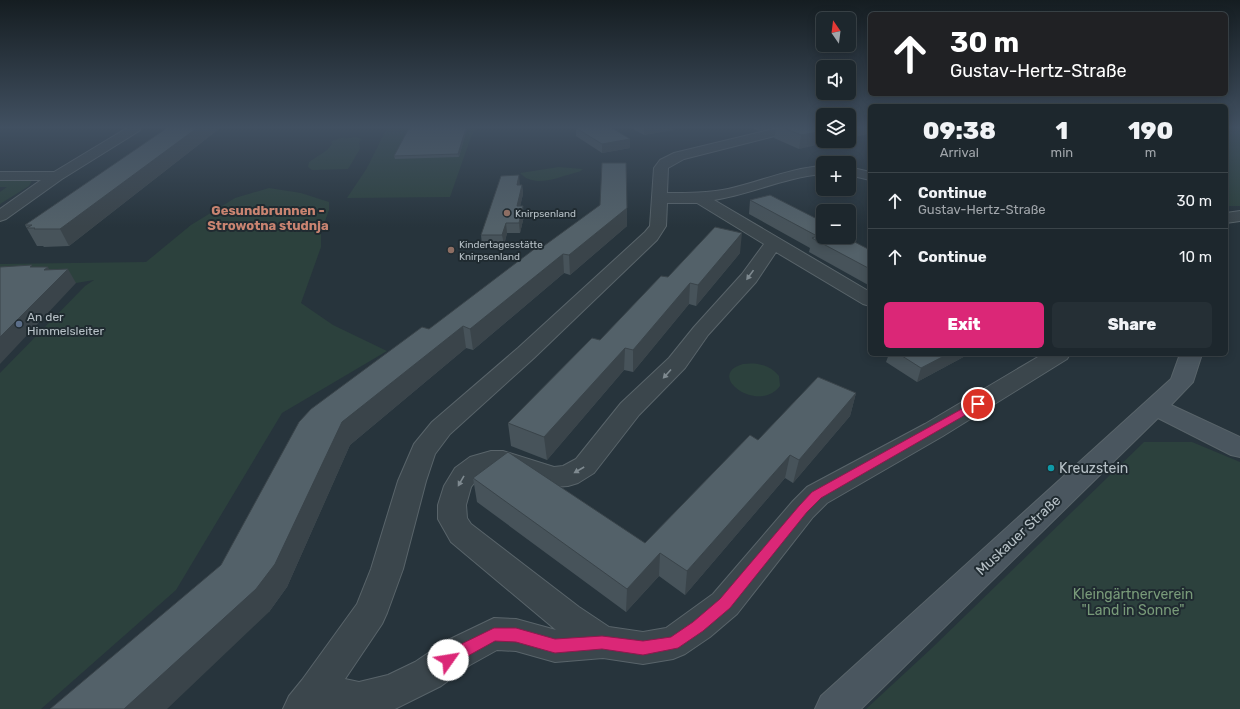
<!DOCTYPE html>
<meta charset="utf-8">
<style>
body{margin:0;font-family:Rubik,sans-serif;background:#252f35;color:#f1f3f6;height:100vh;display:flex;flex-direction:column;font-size:15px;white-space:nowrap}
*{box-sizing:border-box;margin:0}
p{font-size:13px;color:#a0a5aa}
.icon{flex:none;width:22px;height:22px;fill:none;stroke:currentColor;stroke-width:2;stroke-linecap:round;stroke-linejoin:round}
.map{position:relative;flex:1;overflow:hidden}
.panel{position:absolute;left:868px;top:104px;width:360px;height:252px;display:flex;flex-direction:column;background:#1d272d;border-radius:6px;box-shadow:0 2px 10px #0003,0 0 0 1px #3b4449}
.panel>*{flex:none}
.guide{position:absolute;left:868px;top:12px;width:360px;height:84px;border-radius:6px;box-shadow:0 2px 10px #0003,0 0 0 1px #3b4449;background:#202124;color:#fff;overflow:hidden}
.needle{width:26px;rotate:346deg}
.buttons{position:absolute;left:816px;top:12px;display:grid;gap:8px}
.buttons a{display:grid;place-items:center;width:40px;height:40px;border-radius:6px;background:#1d272d;box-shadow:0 2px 10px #0003,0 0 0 1px #3b4449;font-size:20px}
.pin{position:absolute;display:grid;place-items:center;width:34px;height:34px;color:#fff;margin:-17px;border:2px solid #fff;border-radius:50%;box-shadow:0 1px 4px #0007}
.me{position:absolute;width:44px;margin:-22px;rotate:58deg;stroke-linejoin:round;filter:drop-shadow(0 0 3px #0008)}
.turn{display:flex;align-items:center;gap:14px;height:84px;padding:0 16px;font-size:18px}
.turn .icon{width:52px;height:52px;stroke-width:2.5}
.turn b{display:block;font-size:28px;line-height:34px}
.eta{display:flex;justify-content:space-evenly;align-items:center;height:68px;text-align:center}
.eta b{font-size:24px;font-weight:800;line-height:28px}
.cta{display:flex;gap:8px;margin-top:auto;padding:8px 16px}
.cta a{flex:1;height:46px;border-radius:6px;background:#db2777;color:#fff;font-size:16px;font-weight:800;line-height:46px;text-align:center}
.cta a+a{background:#252f35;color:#f1f3f6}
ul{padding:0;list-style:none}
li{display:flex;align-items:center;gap:12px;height:56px;padding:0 16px;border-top:1px solid #3b4449}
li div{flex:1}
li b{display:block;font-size:15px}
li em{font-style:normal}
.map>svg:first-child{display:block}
.green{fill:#2c413d}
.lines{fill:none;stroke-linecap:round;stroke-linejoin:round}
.street-casing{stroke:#59646a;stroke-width:2}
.secondary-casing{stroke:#59646a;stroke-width:2}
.street{fill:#3b464c;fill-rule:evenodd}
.secondary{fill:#4a565f;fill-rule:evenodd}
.wall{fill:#47535a}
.shaded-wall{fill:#3a444a}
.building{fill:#536169;stroke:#3a444a}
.oneway{fill:#7f8a90}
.route{fill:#db2777;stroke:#8e194d}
.education-dot{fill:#8d6e63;stroke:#202b31;stroke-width:1.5}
.service-dot{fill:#5c6f8a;stroke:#202b31;stroke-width:1.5}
.culture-dot{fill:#0f9aa8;stroke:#202b31;stroke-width:1.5}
.labels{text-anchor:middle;stroke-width:4;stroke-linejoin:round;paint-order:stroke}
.far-poi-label{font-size:10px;fill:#b7c1c7;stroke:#202b31;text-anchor:start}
.poi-label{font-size:12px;fill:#b7c1c7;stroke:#202b31;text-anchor:start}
.far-district-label{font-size:13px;font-weight:bold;fill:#c98471;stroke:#202b31}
.near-poi-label{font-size:14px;fill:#b7c1c7;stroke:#202b31;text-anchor:start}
.near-street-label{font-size:14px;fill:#b7c1c7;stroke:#202b31}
.near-park-label{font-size:14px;fill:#789a79;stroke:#202b31}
</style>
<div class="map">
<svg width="1240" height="709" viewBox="0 0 1240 709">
<rect width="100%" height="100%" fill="#27343c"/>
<g class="green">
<path d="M387,128H476L472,134L450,197L347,198L367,168Z"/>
<rect x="1226" y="128" width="14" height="78"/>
<path d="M345,137L343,139L356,137L362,139L359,143L360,149L348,169L312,170L308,167L309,162L327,150L332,144L331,141Z"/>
<path d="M559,167L583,169C579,173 576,172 571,174C556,178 534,188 520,173Z"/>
<path d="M33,178L29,186L0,204V192L7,187H0V181Z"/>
<path d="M269,188L301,193L329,202V210L321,232V247L301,303L333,325L387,351L282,413L176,590L41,709H0V373L85,286L94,280L76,283L52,285L0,282V264L146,262L191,225L235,198Z"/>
<path d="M743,364C757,362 770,365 779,376L780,386C758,415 704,375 743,364Z"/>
<path d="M1144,442H1192L1240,462V709H866L932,648Z"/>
</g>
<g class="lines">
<defs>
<g id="street">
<path d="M127,128H141L139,131L62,179L6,219L0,221V209L41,180H0V172H54Z"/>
<path d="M777,128H796L794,131L684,159L668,168L667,193C688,193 708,193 728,189C760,182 790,168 823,166V174C786,177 751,194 714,200L870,292V306L863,304L776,252L756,282L708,335L685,368L639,415L594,473L578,483L568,486L554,487L502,471L488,472L475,482L471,487L466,505L467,518L471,524L579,607L609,627L643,632L666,628L713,594L793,501L807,487L925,424L1043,354H1070L1067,359L943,436L827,503L813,517L737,614L710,637L685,654L673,659L643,664L603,658L555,662L516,651L497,650L470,665L441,686L395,709H283L289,696L302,680L357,604L371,569L398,481L414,444L432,422L518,348L645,232L650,226L654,168L660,160L674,153ZM667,203H697L764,244L742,274L694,327L669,358L621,403L576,459L563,466L554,467L503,451H491L470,457L455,468L444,486L438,505V519L451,542L556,630L516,619L494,618L446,641L415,662L388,675L359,682L345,679L382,624L387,613L403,569L426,481L435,454L450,434L534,358L657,240L666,226Z"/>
<path d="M849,167L870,172V180L849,175Z"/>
<path d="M1240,211V221L1226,223V213Z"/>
</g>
<path id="secondary" d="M1180,354H1202L1193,382L1171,405L1240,437V457L1231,455L1158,418L861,709H815L821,696L1171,379Z"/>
</defs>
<use href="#street" class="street-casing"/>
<use href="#secondary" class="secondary-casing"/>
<use href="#street" class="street"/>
<use href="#secondary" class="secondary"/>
</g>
<g class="wall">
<path d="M167,128H220L69,246L44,247L43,246H37L25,225Z"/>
<path d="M409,128H467L459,157L395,159L394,156Z"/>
<path d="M576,128H612L630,148L602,153L576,136Z"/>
<path d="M631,128H673V130L644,135Z"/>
<path d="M753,128H772L759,131Z"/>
<path d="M776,128H823L799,149L774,138Z"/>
<path d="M520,185H522L523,194L520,206L524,216L520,233H507L504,245H482L481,235Z"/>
<path d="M750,200L823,237L870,250V286L809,252L810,248L749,214Z"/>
<path d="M627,208V226L570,275L564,273L473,350L466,348L350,445L287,587L269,612L221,565L429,329L541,248Z"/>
<path d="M740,253L696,306L689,304L633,372L624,370L547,460L511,446L508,423L600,340L668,277Z"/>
<path d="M889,354H969L917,382L886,362Z"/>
<path d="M856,393L850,416L793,483L785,478L685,595L659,576L626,612L477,502L473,478L645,543Z"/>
</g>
<g class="shaded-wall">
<path d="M197,128H220L69,246L60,229Z"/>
<path d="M466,128H467L459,157L458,154Z"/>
<path d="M644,128H673V130L644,135Z"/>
<path d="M760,128H772L759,131Z"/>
<path d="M849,128H870L869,134L849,138Z"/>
<path d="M823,131V141H835L799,149L801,135Z"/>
<path d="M630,139V148L602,153V144Z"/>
<path d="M519,175L520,185H517Z"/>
<path d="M522,185L523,194L518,216L517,206Z"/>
<path d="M523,206L524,216L520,233L519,223Z"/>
<path d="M627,208V226L570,275L569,255Z"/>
<path d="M506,223L507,233L504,245L502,235Z"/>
<path d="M742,233L740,253L696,306L698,285Z"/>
<path d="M563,254L564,273L473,350L470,329Z"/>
<path d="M48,267L56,281L44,270Z"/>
<path d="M68,269L76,283L0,364V337Z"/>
<path d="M690,283L689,304L633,372V350Z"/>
<path d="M463,326L466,348L350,445L287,587L269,612L167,709H124L342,422Z"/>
<path d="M625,348L624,370L547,460L544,437Z"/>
<path d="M948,354H969L917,382L921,368Z"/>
<path d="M856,393L850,416L793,483L799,460Z"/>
<path d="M790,455L785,478L685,595L687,571Z"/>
<path d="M660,553L659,576L626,612L627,589Z"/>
</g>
<g class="building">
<path d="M167,128H197L60,229H34L35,228H27L32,225H25Z"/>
<path d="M409,128H466L458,154L394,156Z"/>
<path d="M576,128H612L630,139L602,144Z"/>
<path d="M784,128H823V131L801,135Z"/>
<path d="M602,163H626L627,208L569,255L563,254L470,329L463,326L342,422L275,564L256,589L124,709H50L221,565L299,422L311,409L422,327L429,329L537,247L541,248L600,205Z"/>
<path d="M519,175L517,185H522L517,206H523L519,223H506L502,235H481L501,176Z"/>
<path d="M770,195L823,222V237H845L870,250V269L812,238L817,236L750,200Z"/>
<path d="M715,227L742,233L698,285L690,283L633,350L625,348L544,437L508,423L592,338L600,340L661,276L668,277Z"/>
<path d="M32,265L30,267H48L44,270L68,269L0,337V267Z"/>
<path d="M899,354H948L921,368Z"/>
<path d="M818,377L856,393L799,460L790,455L687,571L660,553L627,589L473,478L508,452L645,543L750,435L758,440Z"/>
</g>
<defs><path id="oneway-solid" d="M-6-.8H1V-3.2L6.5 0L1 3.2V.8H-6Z"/></defs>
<g class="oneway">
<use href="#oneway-solid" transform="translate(750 275) rotate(126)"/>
<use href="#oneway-solid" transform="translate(667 374) rotate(132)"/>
<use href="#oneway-solid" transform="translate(579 470) rotate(150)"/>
<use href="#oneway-solid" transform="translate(461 481) rotate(120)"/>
</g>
<linearGradient id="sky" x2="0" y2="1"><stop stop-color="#151d21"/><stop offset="0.56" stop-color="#415061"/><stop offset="1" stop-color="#415061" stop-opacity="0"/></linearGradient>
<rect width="1240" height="227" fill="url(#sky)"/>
<path class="route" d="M978,400L981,401L982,404L981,406L821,498L807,512L730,608L703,631L678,648L643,655L602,649L555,653L516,642L495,641L448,667L443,665L441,660L443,655L453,648L494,628H516L555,639L602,636L643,641L671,637L693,622L720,599L799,506L812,492Z"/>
<g class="education-dot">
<circle cx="507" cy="213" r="4"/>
<circle cx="451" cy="250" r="4"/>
</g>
<circle class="service-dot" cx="19" cy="324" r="4"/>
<circle class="culture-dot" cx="1051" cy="468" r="4"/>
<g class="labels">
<g class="far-poi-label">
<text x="515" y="217">Knirpsenland</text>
<text x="459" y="248">Kindertagesstätte<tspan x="459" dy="12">Knirpsenland</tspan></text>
</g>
<g class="poi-label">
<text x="27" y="321">An der<tspan x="27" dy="14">Himmelsleiter</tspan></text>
</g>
<g class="far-district-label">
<text x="268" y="215">Gesundbrunnen -<tspan x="268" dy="15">Strowotna studnja</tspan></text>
</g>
<g class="near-poi-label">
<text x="1059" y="473">Kreuzstein</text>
</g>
<g class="near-street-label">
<text transform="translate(1018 535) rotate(-43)" y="5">Muskauer Straße</text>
</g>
<g class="near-park-label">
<text x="1133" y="599">Kleingärtnerverein<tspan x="1133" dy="16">"Land in Sonne"</tspan></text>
</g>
</g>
</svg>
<div class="buttons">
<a><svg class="needle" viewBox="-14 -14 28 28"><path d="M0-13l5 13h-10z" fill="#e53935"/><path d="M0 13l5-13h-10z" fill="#a0a5aa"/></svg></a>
<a><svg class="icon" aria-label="sound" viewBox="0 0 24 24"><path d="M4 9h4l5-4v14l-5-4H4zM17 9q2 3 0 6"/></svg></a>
<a><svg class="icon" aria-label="layers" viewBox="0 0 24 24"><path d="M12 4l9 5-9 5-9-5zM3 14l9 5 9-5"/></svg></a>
<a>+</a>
<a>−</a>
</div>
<div class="pin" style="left:978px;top:404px;background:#d93025"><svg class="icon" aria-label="arrive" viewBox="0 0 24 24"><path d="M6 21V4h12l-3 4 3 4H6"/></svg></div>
<svg class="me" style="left:448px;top:660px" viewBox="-20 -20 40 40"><circle r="19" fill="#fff"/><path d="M0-13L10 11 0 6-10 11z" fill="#db2777"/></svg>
<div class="guide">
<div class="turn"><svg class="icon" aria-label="ahead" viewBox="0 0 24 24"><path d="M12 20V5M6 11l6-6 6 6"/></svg><div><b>30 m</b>Gustav-Hertz-Straße</div></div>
</div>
<section class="panel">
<div class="eta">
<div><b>09:38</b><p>Arrival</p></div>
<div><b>1</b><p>min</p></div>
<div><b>190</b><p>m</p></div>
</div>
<ul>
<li><svg class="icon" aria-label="ahead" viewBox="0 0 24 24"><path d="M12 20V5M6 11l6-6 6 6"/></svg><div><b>Continue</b><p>Gustav-Hertz-Straße</p></div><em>30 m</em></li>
<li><svg class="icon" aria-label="ahead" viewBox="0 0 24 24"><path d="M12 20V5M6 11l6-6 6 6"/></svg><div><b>Continue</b></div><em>10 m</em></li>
</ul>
<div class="cta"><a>Exit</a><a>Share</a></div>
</section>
</div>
